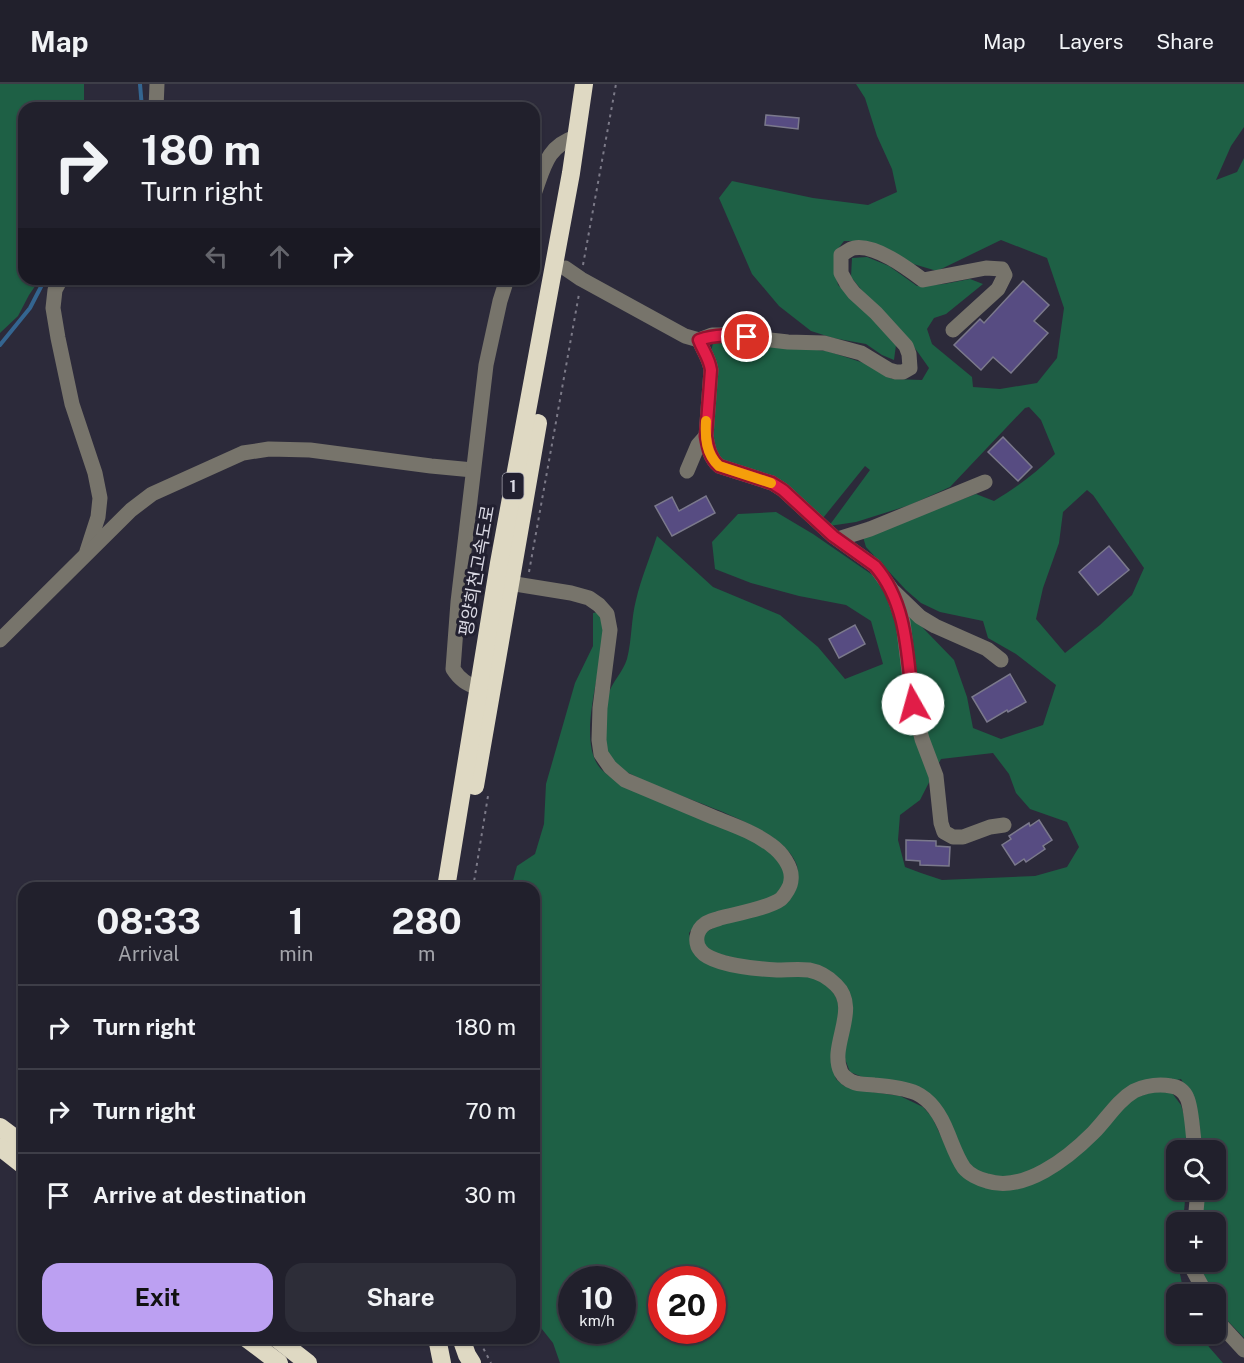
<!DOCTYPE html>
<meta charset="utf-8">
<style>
body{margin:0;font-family:"Public Sans","Noto Sans KR",sans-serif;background:#2d2d38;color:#f1f3f6;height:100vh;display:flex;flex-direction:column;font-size:22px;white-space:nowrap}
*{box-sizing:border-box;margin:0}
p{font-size:20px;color:#a2a3a9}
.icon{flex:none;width:33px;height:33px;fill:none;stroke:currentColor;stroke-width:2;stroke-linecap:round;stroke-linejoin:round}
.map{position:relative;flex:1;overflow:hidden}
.details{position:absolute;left:18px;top:798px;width:522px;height:462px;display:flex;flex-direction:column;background:#21202c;border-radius:18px;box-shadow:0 2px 4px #0004,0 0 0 2px #3e3e48}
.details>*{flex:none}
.guide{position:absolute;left:18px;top:18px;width:522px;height:183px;border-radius:18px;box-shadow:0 2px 4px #0004,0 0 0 2px #3e3e48;background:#21202c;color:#f1f3f6;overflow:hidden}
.tools{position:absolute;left:1166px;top:1056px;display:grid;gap:12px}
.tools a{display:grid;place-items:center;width:60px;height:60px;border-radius:12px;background:#21202c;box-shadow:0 2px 4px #0004,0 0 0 2px #3e3e48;font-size:30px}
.speed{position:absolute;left:558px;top:1182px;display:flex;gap:12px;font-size:30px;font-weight:700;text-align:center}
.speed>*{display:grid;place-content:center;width:78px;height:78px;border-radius:50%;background:#21202c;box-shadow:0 2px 4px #0004,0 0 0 2px #3e3e48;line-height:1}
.speed small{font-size:15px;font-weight:400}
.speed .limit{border:9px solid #d22;background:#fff;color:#111}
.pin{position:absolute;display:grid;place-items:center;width:51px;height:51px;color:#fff;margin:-26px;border:3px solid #fff;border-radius:50%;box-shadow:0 2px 6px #0007}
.me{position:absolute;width:66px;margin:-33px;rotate:353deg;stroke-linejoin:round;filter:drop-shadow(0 0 4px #0008)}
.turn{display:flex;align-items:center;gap:21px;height:126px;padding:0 24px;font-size:27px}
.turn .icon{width:78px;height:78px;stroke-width:2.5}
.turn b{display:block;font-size:42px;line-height:51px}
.lanes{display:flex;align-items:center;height:57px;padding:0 24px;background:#0003;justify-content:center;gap:30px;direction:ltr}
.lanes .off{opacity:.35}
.eta{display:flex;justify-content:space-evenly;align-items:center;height:102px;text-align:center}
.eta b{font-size:36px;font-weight:700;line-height:42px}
.primary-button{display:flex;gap:12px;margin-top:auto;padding:12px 24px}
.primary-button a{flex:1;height:69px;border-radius:18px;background:#bca0f2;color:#111;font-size:24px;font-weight:700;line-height:69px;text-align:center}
.primary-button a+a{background:#2d2d38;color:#f1f3f6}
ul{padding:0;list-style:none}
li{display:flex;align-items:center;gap:18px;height:84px;padding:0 24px;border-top:2px solid #3e3e48}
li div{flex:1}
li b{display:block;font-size:22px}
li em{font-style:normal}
header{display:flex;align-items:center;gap:36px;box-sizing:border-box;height:84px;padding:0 30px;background:#21202c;border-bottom:2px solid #3e3e48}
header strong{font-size:28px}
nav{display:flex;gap:33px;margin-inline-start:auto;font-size:21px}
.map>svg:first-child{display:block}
.green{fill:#1e6045;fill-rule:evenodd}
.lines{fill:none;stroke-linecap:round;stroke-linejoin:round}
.stream{stroke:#346590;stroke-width:4}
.building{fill:#574c82;stroke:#7b798c;stroke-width:1.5}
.path{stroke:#7c7a88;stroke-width:2;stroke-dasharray:3 4.5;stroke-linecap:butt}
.minor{stroke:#77746b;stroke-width:15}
.highway{stroke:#dfd9c3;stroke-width:18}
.route-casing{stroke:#92132f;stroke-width:15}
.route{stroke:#e11d48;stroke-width:10}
.slow{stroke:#f59e0b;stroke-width:10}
.labels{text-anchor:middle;stroke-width:6;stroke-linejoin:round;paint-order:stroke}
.shield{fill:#222030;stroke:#a2a1ad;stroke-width:1.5}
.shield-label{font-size:16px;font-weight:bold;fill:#d9d8e3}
.street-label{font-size:18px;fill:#d9d8e3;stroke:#222030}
</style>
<header>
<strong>Map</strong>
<nav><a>Map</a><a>Layers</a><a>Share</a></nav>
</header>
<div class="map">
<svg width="1244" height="1279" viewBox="0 0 1244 1279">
<rect width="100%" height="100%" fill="#2c2a3a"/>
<g class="green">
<path d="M0,0H84V24H24V195H40L29,211L18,232L0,249Z"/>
<path d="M856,0H1244V43L1231,62L1216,96L1237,88L1244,74V1254L1226,1235L1199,1181V1178H1215V1138H1202V1106H1215V1066H1201L1200,1043L1193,1016L1181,995L1173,997L1140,998L1089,1048L1035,1087L1012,1093L986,1092L970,1082L941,1025L850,988L843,970L839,895L765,881L714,869L705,863L702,856L704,849L797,801C797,794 799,785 796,779C773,726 613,704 605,666C603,656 606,621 608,611C612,598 623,588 627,575C632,556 631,535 636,516C641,495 650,473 657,452L713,503L780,531L818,563L845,595L883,580L871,537L846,521L799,512L751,499L715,485L712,458L738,430L776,428L813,450L887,501L924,545L954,576L967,613L973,644L1001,655L1043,641L1056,601L1016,570L988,554L983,537L940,528L921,519L906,506L866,463L863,453L976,410L994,417C1017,403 1036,389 1055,370L1041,336L1029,323L1025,324L950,403L910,421L856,438L829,442L870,386L865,382L823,434L722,376L714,368L711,268L713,259L727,257L827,267L867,280L892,295L922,296L929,284L917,267L899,244L868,214L851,193L852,174L867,173L889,182L917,202L944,200L970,195L983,200L946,230L934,234L927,245L932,260L972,293L973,303L1000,305L1037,299L1057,274L1064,224L1047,174L1001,156L937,187L910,179L863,157H844L837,166L834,181L838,201L858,219L896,261L894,276L882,271L866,260L833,254L811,247L779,222L752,190L719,114L732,97L813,114L868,121L897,108L892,85L877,52L865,14ZM1087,406L1093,411L1144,484L1132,511L1100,541L1065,569L1036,535L1043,504L1059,459L1063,428ZM993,669L1009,690L1016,709L1030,725L1067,738L1079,763L1067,783L1035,792L942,796L921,789L905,783L898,756L900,731L920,716L941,675Z"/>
<path d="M599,528C601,534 604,540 604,546C604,582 574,658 602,686C606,690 612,694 617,697L752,755L773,769L783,782L786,794L784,802L772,814L698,837L689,849L691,860L697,871L809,891L825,899L835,911L840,924L832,976L836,995L844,1002L866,1007L900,1012L923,1023L932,1033L952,1076L1013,1105L1131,1015L1155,1007L1172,1009L1181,1021L1186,1038L1189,1066H1176V1106H1186L1183,1138H1176V1178H1180L1179,1185L1184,1210H1176V1250H1202L1209,1263L1223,1279H560L553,1259L534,1235V804H511L517,782L535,770L544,740L546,700L575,599L593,562V529ZM572,1196H622V1246H572ZM662,1196H712V1246H662Z"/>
</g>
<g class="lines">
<g class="stream">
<path d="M140,0L142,24"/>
<path d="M0,261L30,224L45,195"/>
</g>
</g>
<g class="building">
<path d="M766,31L799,34L798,45L765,41Z"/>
<path d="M1023,197L1049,221L1034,237L1048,249L1011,289L993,273L981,286L954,261L980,235L984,239Z"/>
<path d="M1003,353L1032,383L1018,397L988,368Z"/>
<path d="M706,412L715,429L672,452L655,422L672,413L679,427Z"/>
<path d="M1109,462L1129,486L1098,511L1079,488Z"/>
<path d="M855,541L865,560L839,574L829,555Z"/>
<path d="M1010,590L1026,618L1008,628L1007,626L987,638L972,613Z"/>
<path d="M1039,736L1052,756L1043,762L1045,765L1026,778L1024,775L1015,781L1002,761L1011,755L1009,752L1029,739L1030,742Z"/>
<path d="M906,756L936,757V762L950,763L949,782L920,781V777L906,776Z"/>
</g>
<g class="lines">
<g class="path">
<path d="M583,181L616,0"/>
<path d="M529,488L579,210"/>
<path d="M473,804L488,712"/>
<path d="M480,1258L491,1279"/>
</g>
<g class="minor">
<path d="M156,24L157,0"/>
<path d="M534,110C544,83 547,62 576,53"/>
<path d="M565,184L581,195L685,252L699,256L712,251H726L788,258L824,259L861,269L889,286L896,288H903L910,284L909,270L906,262L876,229L854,209L847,200L841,189V171C845,169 849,165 854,164C875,160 907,184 923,196L986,184L1002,185L1005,191L998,205L953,246"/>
<path d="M61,195L55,206L53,224L58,254L72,320L95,389L100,414L98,433L87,467"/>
<path d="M699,256C703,267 709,273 711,286L706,352C708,364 710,374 719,382L772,399L783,406L833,452L875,482L892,506L903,538L913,620L922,655L936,692L941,739L944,748L953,753H963L990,743L1004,741"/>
<path d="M687,387L698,361L706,352"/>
<path d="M838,455L870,445L985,398"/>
<path d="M509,499L571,509L589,514L599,521L607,530L610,546L600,624L599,656L601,670L610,683L625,696C654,708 684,721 713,733C733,741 754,748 771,761C781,768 793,783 791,796C791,802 785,811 781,815C769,824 735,830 720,834C715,836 709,837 705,840C696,846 694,859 701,867C712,881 759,885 777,886C787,886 799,885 809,886C820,888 829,894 836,901C861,925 828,962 841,988C843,992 849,997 853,998C859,1001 868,1000 874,1001C885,1002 907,1005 916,1009C933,1017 942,1034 948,1050C953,1062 957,1074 964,1084C969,1090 979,1095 987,1097C1024,1109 1068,1074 1093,1049C1107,1035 1117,1017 1134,1007C1145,1002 1159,1000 1171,1002C1178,1003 1184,1007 1187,1014C1192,1024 1193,1054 1195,1066"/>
<path d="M894,508L920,533L935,542L987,565L1001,576"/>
<path d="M0,556L131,426L152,410L243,369L269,365L310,366L431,382L473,386"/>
<path d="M478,604C467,600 460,596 453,585L458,518L486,281L500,217L507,195"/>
<path d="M1195,1138L1198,1106"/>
<path d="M1193,1178V1186L1206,1210"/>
<path d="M1215,1229L1221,1241L1244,1266"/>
</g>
<g class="highway">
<path d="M475,702L538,339"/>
<path d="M446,804L499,479L571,89L584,0"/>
<path d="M0,1043L24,1061"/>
<path d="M0,1063L24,1082"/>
<path d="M246,1254L279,1279"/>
<path d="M276,1254L308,1279"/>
<path d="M437,1254L442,1279"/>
<path d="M461,1254L467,1271L472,1279"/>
</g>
</g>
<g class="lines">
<defs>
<path id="route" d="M747,253C730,251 716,250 699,256C703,267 709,273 711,286L706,352C708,364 710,374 719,382L772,399L783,406L833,452L875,482C908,520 907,573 913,620"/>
</defs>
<use href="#route" class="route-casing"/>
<use href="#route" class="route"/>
<path class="slow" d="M706,337C705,354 706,370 719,382L771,399"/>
</g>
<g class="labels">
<rect class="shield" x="502.5" y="389" width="21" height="26" rx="4.5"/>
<g class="shield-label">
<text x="513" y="408">1</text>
</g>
<g class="street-label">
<text transform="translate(477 487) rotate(-80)" y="6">평양희천고속도로</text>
</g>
</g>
</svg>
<div class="tools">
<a><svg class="icon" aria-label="search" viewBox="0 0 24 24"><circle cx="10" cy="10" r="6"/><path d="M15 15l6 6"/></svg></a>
<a>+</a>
<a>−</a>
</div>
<div class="speed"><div>10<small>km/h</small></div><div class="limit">20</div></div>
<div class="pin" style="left:747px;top:253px;background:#d93025"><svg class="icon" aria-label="arrive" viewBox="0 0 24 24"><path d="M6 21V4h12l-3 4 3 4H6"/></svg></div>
<svg class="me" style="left:913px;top:620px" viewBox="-20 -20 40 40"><circle r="19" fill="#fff"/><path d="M0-13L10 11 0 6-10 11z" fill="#e11d48"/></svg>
<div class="guide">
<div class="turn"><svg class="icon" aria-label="right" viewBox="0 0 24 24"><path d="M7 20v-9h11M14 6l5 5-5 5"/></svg><div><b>180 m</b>Turn right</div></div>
<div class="lanes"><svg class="icon off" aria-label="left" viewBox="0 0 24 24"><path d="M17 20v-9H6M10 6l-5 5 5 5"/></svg><svg class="icon off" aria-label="ahead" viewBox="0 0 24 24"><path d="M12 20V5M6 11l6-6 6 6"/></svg><svg class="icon" aria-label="right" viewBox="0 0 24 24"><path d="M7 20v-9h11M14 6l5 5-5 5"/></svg></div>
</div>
<section class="details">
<div class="eta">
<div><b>08:33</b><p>Arrival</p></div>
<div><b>1</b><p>min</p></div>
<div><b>280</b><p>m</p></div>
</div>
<ul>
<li><svg class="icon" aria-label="right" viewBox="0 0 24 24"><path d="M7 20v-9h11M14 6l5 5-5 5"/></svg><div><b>Turn right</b></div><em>180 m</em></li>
<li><svg class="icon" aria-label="right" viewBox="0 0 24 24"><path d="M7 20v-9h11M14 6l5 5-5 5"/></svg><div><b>Turn right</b></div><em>70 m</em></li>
<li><svg class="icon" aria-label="arrive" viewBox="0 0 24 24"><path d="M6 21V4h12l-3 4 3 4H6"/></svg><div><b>Arrive at destination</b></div><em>30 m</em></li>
</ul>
<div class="primary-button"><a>Exit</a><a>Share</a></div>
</section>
</div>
